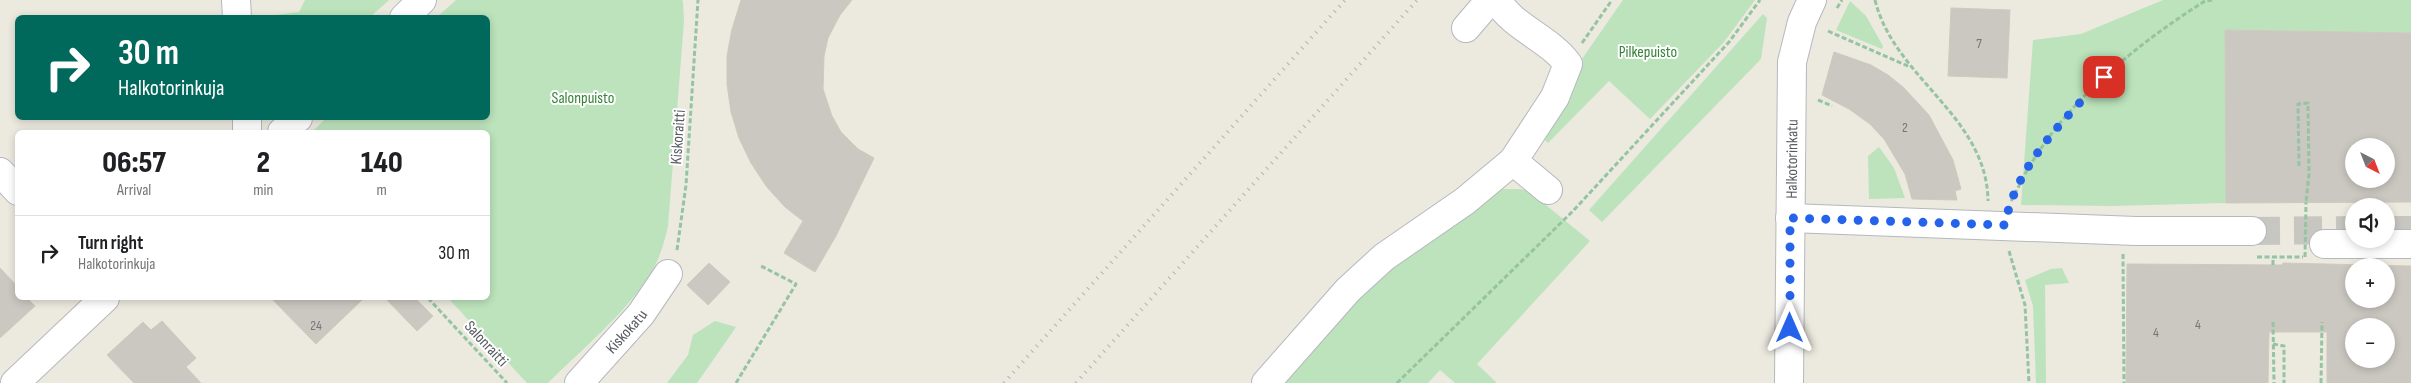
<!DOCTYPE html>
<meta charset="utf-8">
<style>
body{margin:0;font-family:"Sofia Sans Condensed",sans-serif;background:#f2f2f2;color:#202124;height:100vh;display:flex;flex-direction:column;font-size:19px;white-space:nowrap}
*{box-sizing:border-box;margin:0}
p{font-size:16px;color:#757577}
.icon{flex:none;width:28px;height:28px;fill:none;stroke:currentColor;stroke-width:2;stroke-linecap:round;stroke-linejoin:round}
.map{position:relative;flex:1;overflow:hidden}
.sheet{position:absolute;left:15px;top:130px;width:475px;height:170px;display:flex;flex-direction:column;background:#fff;border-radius:8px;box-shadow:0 2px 8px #0003}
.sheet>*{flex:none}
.top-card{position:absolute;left:15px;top:15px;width:475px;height:105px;border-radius:8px;box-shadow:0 2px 8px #0003;background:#00695c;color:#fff;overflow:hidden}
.needle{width:32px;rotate:138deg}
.tools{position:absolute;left:2345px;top:138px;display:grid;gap:10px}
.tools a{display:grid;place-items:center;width:50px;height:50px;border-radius:50%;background:#fff;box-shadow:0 2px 8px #0003;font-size:25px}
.pin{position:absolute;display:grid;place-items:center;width:42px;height:42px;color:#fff;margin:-21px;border-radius:10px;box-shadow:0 2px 8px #0006}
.me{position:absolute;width:55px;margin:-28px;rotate:0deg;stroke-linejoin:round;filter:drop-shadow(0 0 4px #0008)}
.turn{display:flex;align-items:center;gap:18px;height:105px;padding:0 20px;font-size:22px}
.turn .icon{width:65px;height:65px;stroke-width:2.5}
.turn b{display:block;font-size:35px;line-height:42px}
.eta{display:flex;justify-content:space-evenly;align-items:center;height:85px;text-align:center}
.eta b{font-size:30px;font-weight:800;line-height:35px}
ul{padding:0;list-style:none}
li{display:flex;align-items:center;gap:15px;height:75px;padding:0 20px;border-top:1px solid #e0e0e0}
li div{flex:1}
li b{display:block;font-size:19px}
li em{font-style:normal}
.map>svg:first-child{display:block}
.green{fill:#bce3bc}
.building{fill:#cbc7c1;stroke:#d0cabe;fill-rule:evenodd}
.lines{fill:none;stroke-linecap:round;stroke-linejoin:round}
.minor-tunnel{stroke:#c7c6c0;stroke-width:28;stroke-dasharray:28 14;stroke-linecap:butt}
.minor-casing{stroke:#b5b8bd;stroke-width:30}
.path{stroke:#95c4a2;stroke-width:3;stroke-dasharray:5 2.5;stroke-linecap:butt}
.minor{stroke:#fff;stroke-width:28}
.rail{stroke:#b1b2b2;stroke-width:4;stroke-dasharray:1 6;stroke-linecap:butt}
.path-bridge{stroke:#95c4a2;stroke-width:3;stroke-dasharray:5 2.5;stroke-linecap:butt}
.route{stroke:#2563eb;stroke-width:9;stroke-dasharray:0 16.2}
.labels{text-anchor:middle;stroke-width:4;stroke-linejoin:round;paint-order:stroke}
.number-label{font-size:14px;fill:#757779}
.park-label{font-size:16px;fill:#358338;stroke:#fff}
.street-label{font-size:16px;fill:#585c61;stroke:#fff}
</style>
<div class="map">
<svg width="2411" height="383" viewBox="0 0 2411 383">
<rect width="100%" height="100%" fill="#ece9df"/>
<g class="green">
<path d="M305,0H389L370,17H260L299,12Z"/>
<path d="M456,0H682L683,2L684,21L668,226C664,244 659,261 649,276C622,317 582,349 548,383H527L448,298H488V132H312L326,118H488V18L437,17Z"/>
<path d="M1623,0H1755L1724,42L1650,119L1609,81L1548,143L1543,138L1582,59Z"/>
<path d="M2163,0H2411V33L2225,30L2226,203L2113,206L2021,205L2033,40L2081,34Z"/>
<path d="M1850,1L1866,16L1883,46L1882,49L1836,30Z"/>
<path d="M1763,14L1767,18L1761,59L1602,222L1589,210Z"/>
<path d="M1879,147L1894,168L1905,198L1869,199L1868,156Z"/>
<path d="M1503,189H1521L1530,192L1590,241L1477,364L1497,383H1455L1440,370L1428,383H1280L1365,288L1401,256Z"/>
<path d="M2062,268L2069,283L2045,285L2046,383H2036L2033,306L2025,280L2051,269Z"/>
<path d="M715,321L736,327L697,383H667L688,355L693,335Z"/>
</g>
<g class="building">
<path d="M741,0H852L840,15L828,38L824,56L823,89L832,116L841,132L858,149L874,158L836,236L815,272L784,253L803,221L785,207L766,186L751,163L739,138L731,112L727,84V56L732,29Z"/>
<path d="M1951,8L2010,10L2007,78L1948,76Z"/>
<path d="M2225,30L2411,33V202L2226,203ZM2354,146H2386V179H2354Z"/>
<path d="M1834,52L1871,65L1888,75L1903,87L1929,115L1953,160L1961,189L1955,191L1957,200L1912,199L1905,174L1884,139L1870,124L1849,109L1822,95Z"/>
<path d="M709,263L730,282L708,305L687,285Z"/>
<path d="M2283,263L2411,266V383H2327V332H2269L2268,383H2126L2127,264L2282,265ZM2354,266H2386V299H2354ZM2354,326H2386V359H2354Z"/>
<path d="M0,268L18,287V298H27L35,306L0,338Z"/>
<path d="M271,298H364L316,344Z"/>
<path d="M385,298H415L433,316L417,331Z"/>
<path d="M162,321L196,358L186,367L201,383H134L107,355L143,322L151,330Z"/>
</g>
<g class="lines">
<g class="minor-tunnel">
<path d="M2386,230H2411"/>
<path d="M2252,231L2354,230"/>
</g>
<defs>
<g id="minor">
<path d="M236,0L237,18"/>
<path d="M1497,0C1513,28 1549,38 1568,64L1555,97L1513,161"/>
<path d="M404,18L422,0"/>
<path d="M1466,28L1490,0"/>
<path d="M247,118V132"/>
<path d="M282,132L298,118"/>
<path d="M0,172L18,191"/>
<path d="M1790,218L2136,231H2252"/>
<path d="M2324,244H2411"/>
<path d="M15,383L105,298"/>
<path id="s1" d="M579,383L641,314L668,274"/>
<path d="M1266,383L1348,290L1384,257L1465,201L1513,161L1548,190"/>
<path id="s2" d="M1789,383L1792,62L1802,22L1812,0"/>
</g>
</defs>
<use href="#minor" class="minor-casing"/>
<g class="path">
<path d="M1875,0C1894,78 1987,116 1988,201"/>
<path d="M1837,8L1842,0"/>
<path d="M1828,31L1910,67"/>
<path d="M1582,43L1612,0"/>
<path d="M1818,100L1832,106"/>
<path d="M2299,166L2298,104L2308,103L2309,174L2306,202"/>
<path d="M2011,201C2018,189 2023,176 2031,164C2071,97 2140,42 2205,1L2212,0"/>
<path d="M677,250L686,185L698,0"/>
<path d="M2009,251L2025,305L2029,383"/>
<path d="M2123,254L2124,383"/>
<path d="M2257,257H2303"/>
<path d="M2273,265V257"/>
<path d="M428,298L507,383"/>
<path d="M2273,322L2274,383"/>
<path d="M2273,344L2284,346V383"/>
<path d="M736,383L796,284L761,266"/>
<path d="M1397,383L1573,211L1729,42L1760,0"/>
<path d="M2321,383L2322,322"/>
</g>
<use href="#minor" class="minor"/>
<g class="rail">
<path d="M1004,383L1345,0"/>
<path d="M1076,383L1417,0"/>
</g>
<path class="path-bridge" d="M2305,257L2306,202"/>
</g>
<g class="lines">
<path class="route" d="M1790,328V218L2005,225C2015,166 2065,119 2104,77"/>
</g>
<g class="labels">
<g class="number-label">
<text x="1979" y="48">7</text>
<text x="1905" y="132">2</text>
<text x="2198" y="329">4</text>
<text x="316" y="330">24</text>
<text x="2156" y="337">4</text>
</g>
<g class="park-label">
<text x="1648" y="57">Pilkepuisto</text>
<text x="583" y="103">Salonpuisto</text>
</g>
<g class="street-label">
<text transform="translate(677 137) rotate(-86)" y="6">Kiskoraitti</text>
<text dy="6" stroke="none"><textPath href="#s2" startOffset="224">Halkotorinkatu</textPath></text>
<text dy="6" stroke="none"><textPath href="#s1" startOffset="70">Kiskokatu</textPath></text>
<text transform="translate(487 343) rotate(47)" y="6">Salonraitti</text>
</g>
</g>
</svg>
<div class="tools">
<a><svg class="needle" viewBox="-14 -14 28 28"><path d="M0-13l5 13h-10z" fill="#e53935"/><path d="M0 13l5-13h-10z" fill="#757577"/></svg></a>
<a><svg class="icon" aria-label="sound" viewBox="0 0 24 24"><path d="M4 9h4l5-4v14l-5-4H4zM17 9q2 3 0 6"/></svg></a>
<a>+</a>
<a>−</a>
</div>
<div class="pin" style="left:2104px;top:77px;background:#d93025"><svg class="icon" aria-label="arrive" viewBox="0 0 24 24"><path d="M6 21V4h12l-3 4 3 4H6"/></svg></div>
<svg class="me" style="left:1790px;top:328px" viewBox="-20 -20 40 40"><path d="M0-17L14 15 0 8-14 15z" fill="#2563eb" stroke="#fff" stroke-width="4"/></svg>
<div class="top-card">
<div class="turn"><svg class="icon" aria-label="right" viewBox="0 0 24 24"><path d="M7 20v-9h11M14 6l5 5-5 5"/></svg><div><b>30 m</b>Halkotorinkuja</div></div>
</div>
<section class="sheet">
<div class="eta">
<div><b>06:57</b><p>Arrival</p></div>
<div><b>2</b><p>min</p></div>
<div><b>140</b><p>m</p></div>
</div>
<ul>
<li><svg class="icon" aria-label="right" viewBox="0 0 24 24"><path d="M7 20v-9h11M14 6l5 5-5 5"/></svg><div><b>Turn right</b><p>Halkotorinkuja</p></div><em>30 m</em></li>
</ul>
</section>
</div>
